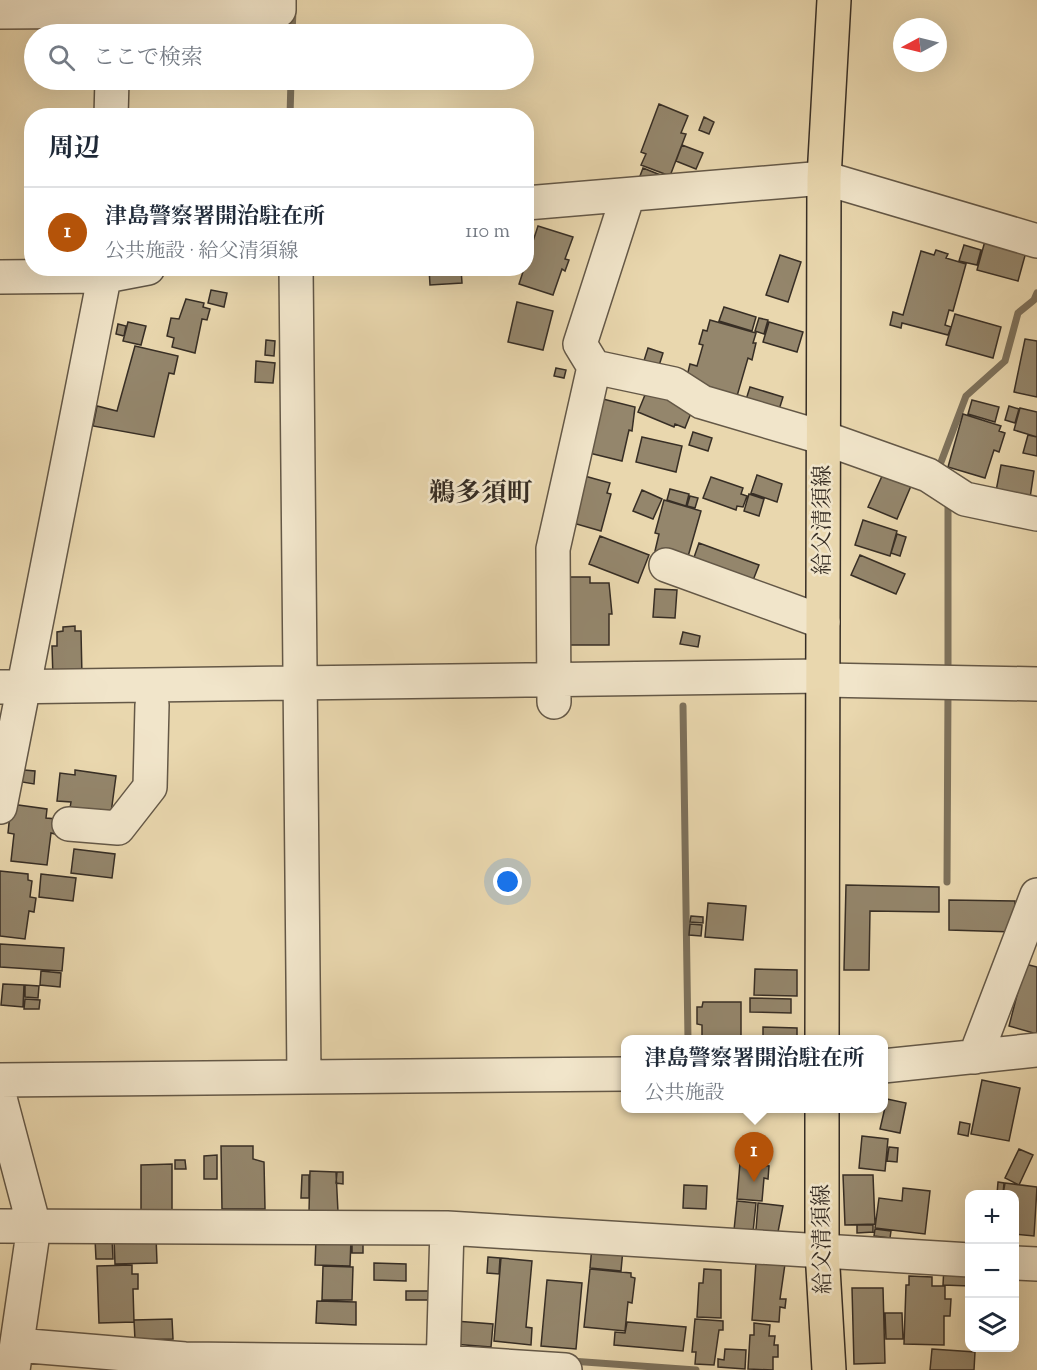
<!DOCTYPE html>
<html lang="ja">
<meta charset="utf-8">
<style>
:root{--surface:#fff;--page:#f2f2f3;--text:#1f2937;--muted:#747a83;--line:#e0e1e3;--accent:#b45309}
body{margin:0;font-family:"Sorts Mill Goudy","Noto Serif JP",serif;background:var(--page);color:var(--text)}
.controls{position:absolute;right:18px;bottom:18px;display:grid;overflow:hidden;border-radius:12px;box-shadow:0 6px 24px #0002}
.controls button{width:54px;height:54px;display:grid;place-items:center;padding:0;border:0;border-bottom:2px solid var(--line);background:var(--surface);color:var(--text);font:30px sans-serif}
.compass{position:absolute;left:893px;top:18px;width:54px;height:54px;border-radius:50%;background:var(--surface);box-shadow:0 6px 24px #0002;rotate:263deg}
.you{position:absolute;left:508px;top:882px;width:21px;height:21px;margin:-15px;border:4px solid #fff;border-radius:50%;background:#1a73e8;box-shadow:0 0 0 9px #1a73e833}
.badge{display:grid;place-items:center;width:39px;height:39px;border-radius:50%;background:var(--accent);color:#fff;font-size:20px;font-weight:700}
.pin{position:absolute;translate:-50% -50px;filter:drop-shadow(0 2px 3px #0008)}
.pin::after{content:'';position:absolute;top:32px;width:21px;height:18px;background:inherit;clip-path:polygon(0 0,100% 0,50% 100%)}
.popup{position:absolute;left:621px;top:1035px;width:267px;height:78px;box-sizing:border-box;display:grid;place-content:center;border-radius:12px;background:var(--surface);filter:drop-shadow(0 2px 4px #0005);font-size:20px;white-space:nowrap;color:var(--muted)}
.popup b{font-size:22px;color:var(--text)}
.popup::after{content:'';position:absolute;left:50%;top:100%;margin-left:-12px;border:12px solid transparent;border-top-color:var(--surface)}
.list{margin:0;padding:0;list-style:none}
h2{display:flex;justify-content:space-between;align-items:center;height:78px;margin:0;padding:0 24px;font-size:26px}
h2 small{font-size:20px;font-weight:400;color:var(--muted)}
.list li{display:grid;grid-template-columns:39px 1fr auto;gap:18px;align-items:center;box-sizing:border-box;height:90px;padding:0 24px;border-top:2px solid var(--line)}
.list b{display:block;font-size:22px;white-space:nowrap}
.list p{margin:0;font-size:20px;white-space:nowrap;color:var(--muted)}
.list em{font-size:20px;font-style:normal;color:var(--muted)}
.icon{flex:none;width:33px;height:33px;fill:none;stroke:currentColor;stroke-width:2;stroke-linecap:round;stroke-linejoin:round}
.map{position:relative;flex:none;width:1037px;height:1370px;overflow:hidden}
.search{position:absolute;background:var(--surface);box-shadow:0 6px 24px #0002;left:24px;top:24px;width:510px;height:66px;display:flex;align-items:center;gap:15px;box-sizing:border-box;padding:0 21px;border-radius:33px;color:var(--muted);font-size:22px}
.panel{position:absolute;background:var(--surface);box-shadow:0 6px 24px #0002;left:24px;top:108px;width:510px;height:168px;border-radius:24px}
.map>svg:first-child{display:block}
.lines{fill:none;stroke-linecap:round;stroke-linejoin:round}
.stream{stroke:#7d715b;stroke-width:7}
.building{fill:#94866c;stroke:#372e25;stroke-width:1.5}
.minor-casing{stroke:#645847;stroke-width:36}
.major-casing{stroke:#372e25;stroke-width:36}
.minor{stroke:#f1e5ca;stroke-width:33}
.major{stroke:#e9d7ae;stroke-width:33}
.labels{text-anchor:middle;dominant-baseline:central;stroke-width:5;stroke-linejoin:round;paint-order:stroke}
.street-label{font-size:22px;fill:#372e25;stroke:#f1e5ca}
.quarter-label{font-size:26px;font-weight:bold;fill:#372e25;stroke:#f1e5ca}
</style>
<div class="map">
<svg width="1037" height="1370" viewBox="0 0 1037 1370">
<rect width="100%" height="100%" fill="#e9d7ae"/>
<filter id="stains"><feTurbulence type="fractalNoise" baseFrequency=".00333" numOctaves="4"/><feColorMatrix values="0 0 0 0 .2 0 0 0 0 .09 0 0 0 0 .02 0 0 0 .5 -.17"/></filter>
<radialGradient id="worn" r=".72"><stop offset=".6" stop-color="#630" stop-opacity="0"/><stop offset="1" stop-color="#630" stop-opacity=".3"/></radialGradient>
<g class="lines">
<path class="stream" d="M292 34 293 10
M290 116 291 80
M938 470 966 396 1005 361 1018 313 1034 300 1037 293
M948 671V500
M683 706 688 1040
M947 882 948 690
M571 1361 696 1370"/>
</g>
<path class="building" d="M659 104 688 116 681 133 686 134 670 176 641 165 646 154 641 152Z
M704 117 714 122 709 134 699 130Z
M682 145 703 153 696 169 676 161Z
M643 168 663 176 637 184Z
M538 226 573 237 565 259 569 260 565 271 562 269 553 295 519 284Z
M985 241 1026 252 1018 281 977 270Z
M964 245 981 250 977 265 959 261Z
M936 250 948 254 946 258 966 264 953 311 949 310 945 325 951 327 948 335 902 323 901 328 890 325 893 312 903 315 921 251 934 255Z
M780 255 801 262 788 302 766 295Z
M429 268H461L462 283 430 285Z
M211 290 227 293 224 307 208 303Z
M186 299 204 303 203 307 210 309 207 320 202 319 195 353 172 347 174 338 167 336 171 318 179 319Z
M517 302 553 311 543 350 508 342Z
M724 307 756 317 752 331 719 321Z
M955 314 1001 327 993 358 946 345Z
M759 318 768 320 764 334 755 331Z
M710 320 756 333 753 343H756L752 360 748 358 735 403 686 380 690 364 697 366 703 345 699 344 703 330 707 331Z
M128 322 146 326 141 345 123 341Z
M769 322 803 332 797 352 763 342Z
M118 324 126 326 124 336 116 334Z
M1025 339 1037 341V397L1014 392Z
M266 340 275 341 274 356 265 355Z
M135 346 178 356 174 374 169 373 154 437 93 426 97 406 117 411Z
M648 348 663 353 657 372 642 367Z
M256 361 275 363 273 383 255 382Z
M556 368 566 370 564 378 554 376Z
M750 387 783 397 777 416 744 406Z
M647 390 693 408 685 428 675 424 674 427 638 412Z
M599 398 635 407 632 431 629 430 622 461 585 452Z
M972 400 999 407 995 422 968 414Z
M1009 406 1019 409 1015 423 1005 420Z
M1020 408 1037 412V437L1014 430Z
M963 414 1001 426 999 431 1005 433 999 452 994 450 985 478 948 467Z
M693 432 712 438 708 451 689 445Z
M1028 435 1037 437V456L1023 453Z
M642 437 682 446 676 472 636 462Z
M1001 465 1034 471 1030 498 996 491Z
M883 474 911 486 897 519 868 507Z
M581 475 610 483 607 493 611 494 601 531 573 523Z
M757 475 782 484 777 502 751 493Z
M711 477 743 488 741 494 747 496 743 507 737 506 736 510 703 498Z
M670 489 689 494 686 506 667 500Z
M642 490 662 499 653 519 633 511Z
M749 494 764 499 759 516 744 511Z
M690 496 698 498 695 508 687 506Z
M664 500 701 511 687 560 655 551 659 534 655 533Z
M863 520 897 531 890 556 855 545Z
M897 534 906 537 900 556 891 553Z
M600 536 649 555 638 583 589 564Z
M699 543 759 565 750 588 691 566Z
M860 555 905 574 896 594 851 575Z
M568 577H590V583H609L612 614H609V645H565Z
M655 589 677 590 675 618 653 617Z
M75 626V631H81L82 677 53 678 52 646H57V632L63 631V627Z
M683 632 700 636 698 647 680 644Z
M24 770 35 771 34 784 22 782Z
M75 770 116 776 111 813 70 808 71 802 57 801 60 773 75 775Z
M11 804 47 809 46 818 57 819 55 834 51 833 47 865 11 861 14 834 8 833Z
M74 849 115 854 112 878 71 873Z
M0 871 28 874V880L32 881 30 897 36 898 34 912 29 911 25 939 0 936Z
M41 874 76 878 73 901 39 897Z
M846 885 939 887V912L870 911 869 970H844Z
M949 900 1015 901 1014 932 949 930Z
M708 903 746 906 743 940 705 937Z
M691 916 703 917V923L690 922Z
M690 924 702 925 701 936 689 935Z
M0 944 64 948 62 971 0 967Z
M1025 964 1037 967V1034L1009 1026Z
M755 969 797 970V996L754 995Z
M41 971 61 973 60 987 40 985Z
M3 984 24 985 23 1007 1 1005Z
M25 985 39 986 38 998 25 997Z
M750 998 791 999V1013L750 1012Z
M25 999 40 1000 39 1009H24Z
M703 1002H741V1040H702V1025L697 1024V1007H702Z
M763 1027 797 1028V1040H763Z
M982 1080 1020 1088 1009 1141 971 1134Z
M887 1099 906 1103 900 1133 880 1129Z
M960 1122 970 1124 968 1136 958 1134Z
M862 1136 888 1139 885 1171 859 1168Z
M221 1146H253V1159L264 1162 265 1209H222Z
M739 1147 753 1149 752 1158 738 1156Z
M889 1147 898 1148 897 1162 887 1161Z
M1019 1149 1033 1155 1019 1185 1005 1178Z
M217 1155V1179H204V1156Z
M175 1160H185L186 1169H175Z
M740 1163 769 1166 768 1179 764 1178 762 1201 737 1199Z
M172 1164V1213L141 1214V1165Z
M310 1171 336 1172 338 1212H309Z
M337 1172H343V1184L336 1183Z
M302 1175H309V1198H301Z
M843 1175H873L875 1224 845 1225Z
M998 1182 1004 1183 1003 1194H997Z
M1005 1183 1037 1187 1034 1236 1014 1234V1194H1003Z
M684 1185 707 1186 706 1209 683 1208Z
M903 1188 930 1191 925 1234 875 1228 879 1198 902 1201Z
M737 1201 756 1203 753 1232 734 1230Z
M758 1203 783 1206 778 1232 756 1230Z
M857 1225H873V1232L857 1233Z
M875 1229 891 1231 890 1238 874 1236Z
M156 1236 157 1263 115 1264 114 1238Z
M112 1238 113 1259H96L95 1239Z
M316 1238 351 1239 350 1266 315 1265Z
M352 1242H363V1253H352Z
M592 1246 623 1249 621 1271 590 1268Z
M488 1257 500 1258 499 1274 487 1273Z
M501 1258 532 1261 526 1327 532 1328 531 1345 494 1341Z
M756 1262 785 1264 780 1299H786L785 1308 780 1307 779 1322 752 1320Z
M374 1263 406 1264V1281L374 1280Z
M132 1265V1274H138V1289H133L134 1322 99 1323 97 1266Z
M323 1266 353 1267 352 1300H322Z
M944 1266 970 1267V1286L943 1285Z
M590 1269 631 1273V1277L635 1278 632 1303 628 1302 625 1331 584 1327Z
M704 1269 721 1270V1318L697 1317 699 1283H703Z
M909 1276 932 1277V1286H945V1299H951L950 1316H944V1345L904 1344 906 1285H909Z
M547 1280 582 1283 576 1349 541 1346Z
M852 1288H883L885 1363 854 1364Z
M406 1291H430V1300H406Z
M317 1301 356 1302V1325L316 1323Z
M885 1313H902L903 1339H886Z
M172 1319 173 1339 135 1340 134 1320Z
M695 1319 723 1321V1330H719L714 1365 695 1364 696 1352H692Z
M455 1321 493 1324 491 1347 453 1344Z
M627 1322 686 1327 683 1351 614 1345 615 1332 625 1333Z
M754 1323 770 1325 769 1336H775L774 1345H778V1357H773V1370L748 1369 750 1335H754Z
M725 1349 746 1350 745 1369 718 1367V1359L724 1360Z
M932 1349 975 1352 974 1370H930Z"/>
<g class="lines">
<defs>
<path id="minor" d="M0 12 279 10V0
M111 116 112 80
M628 195 580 344 594 367 674 384 702 402 824 438 928 475 965 499 1037 514
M526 203 824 178 1037 241
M296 268 304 1077
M0 277 106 276 148 268
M666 565 823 622
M823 680 1037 684
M0 687 823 676
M554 702 553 549 594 367
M0 807 106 268
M69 824 118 828 150 787 152 705
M975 1057 1037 895
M883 1066 1037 1050
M0 1080 625 1074
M0 1098 34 1226 13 1370
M0 1226 447 1228 970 1260
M1014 1263 1037 1264
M17 1345 185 1359 444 1362 565 1370
M443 1370 447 1228"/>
<path id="major" d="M822 1040 824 178 834 0
M822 1108V1251L829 1370"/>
</defs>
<use href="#minor" class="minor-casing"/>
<use href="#major" class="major-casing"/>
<use href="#minor" class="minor"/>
<use href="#major" class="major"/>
</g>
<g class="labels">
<g class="street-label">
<text transform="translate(824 520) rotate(-90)">給父清須線</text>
<text transform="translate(824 1239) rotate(-91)">給父清須線</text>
</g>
<g class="quarter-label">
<text x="481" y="494">鵜多須町</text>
</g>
</g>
<rect width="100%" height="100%" filter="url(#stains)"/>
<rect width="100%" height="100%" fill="url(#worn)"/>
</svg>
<div class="controls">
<button>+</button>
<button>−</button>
<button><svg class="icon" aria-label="layers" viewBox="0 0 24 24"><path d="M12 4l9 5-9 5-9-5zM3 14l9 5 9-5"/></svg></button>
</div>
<svg class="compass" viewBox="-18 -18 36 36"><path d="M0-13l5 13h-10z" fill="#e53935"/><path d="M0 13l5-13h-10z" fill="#747a83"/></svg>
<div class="you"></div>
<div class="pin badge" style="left:754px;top:1182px">1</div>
<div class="popup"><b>津島警察署開治駐在所</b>公共施設</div>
<div class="search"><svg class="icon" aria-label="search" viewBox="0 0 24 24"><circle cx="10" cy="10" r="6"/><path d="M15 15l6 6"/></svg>ここで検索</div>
<section class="panel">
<h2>周辺<small></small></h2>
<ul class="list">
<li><span class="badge">1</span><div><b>津島警察署開治駐在所</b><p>公共施設 · 給父清須線</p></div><em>110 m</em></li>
</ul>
</section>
</div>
